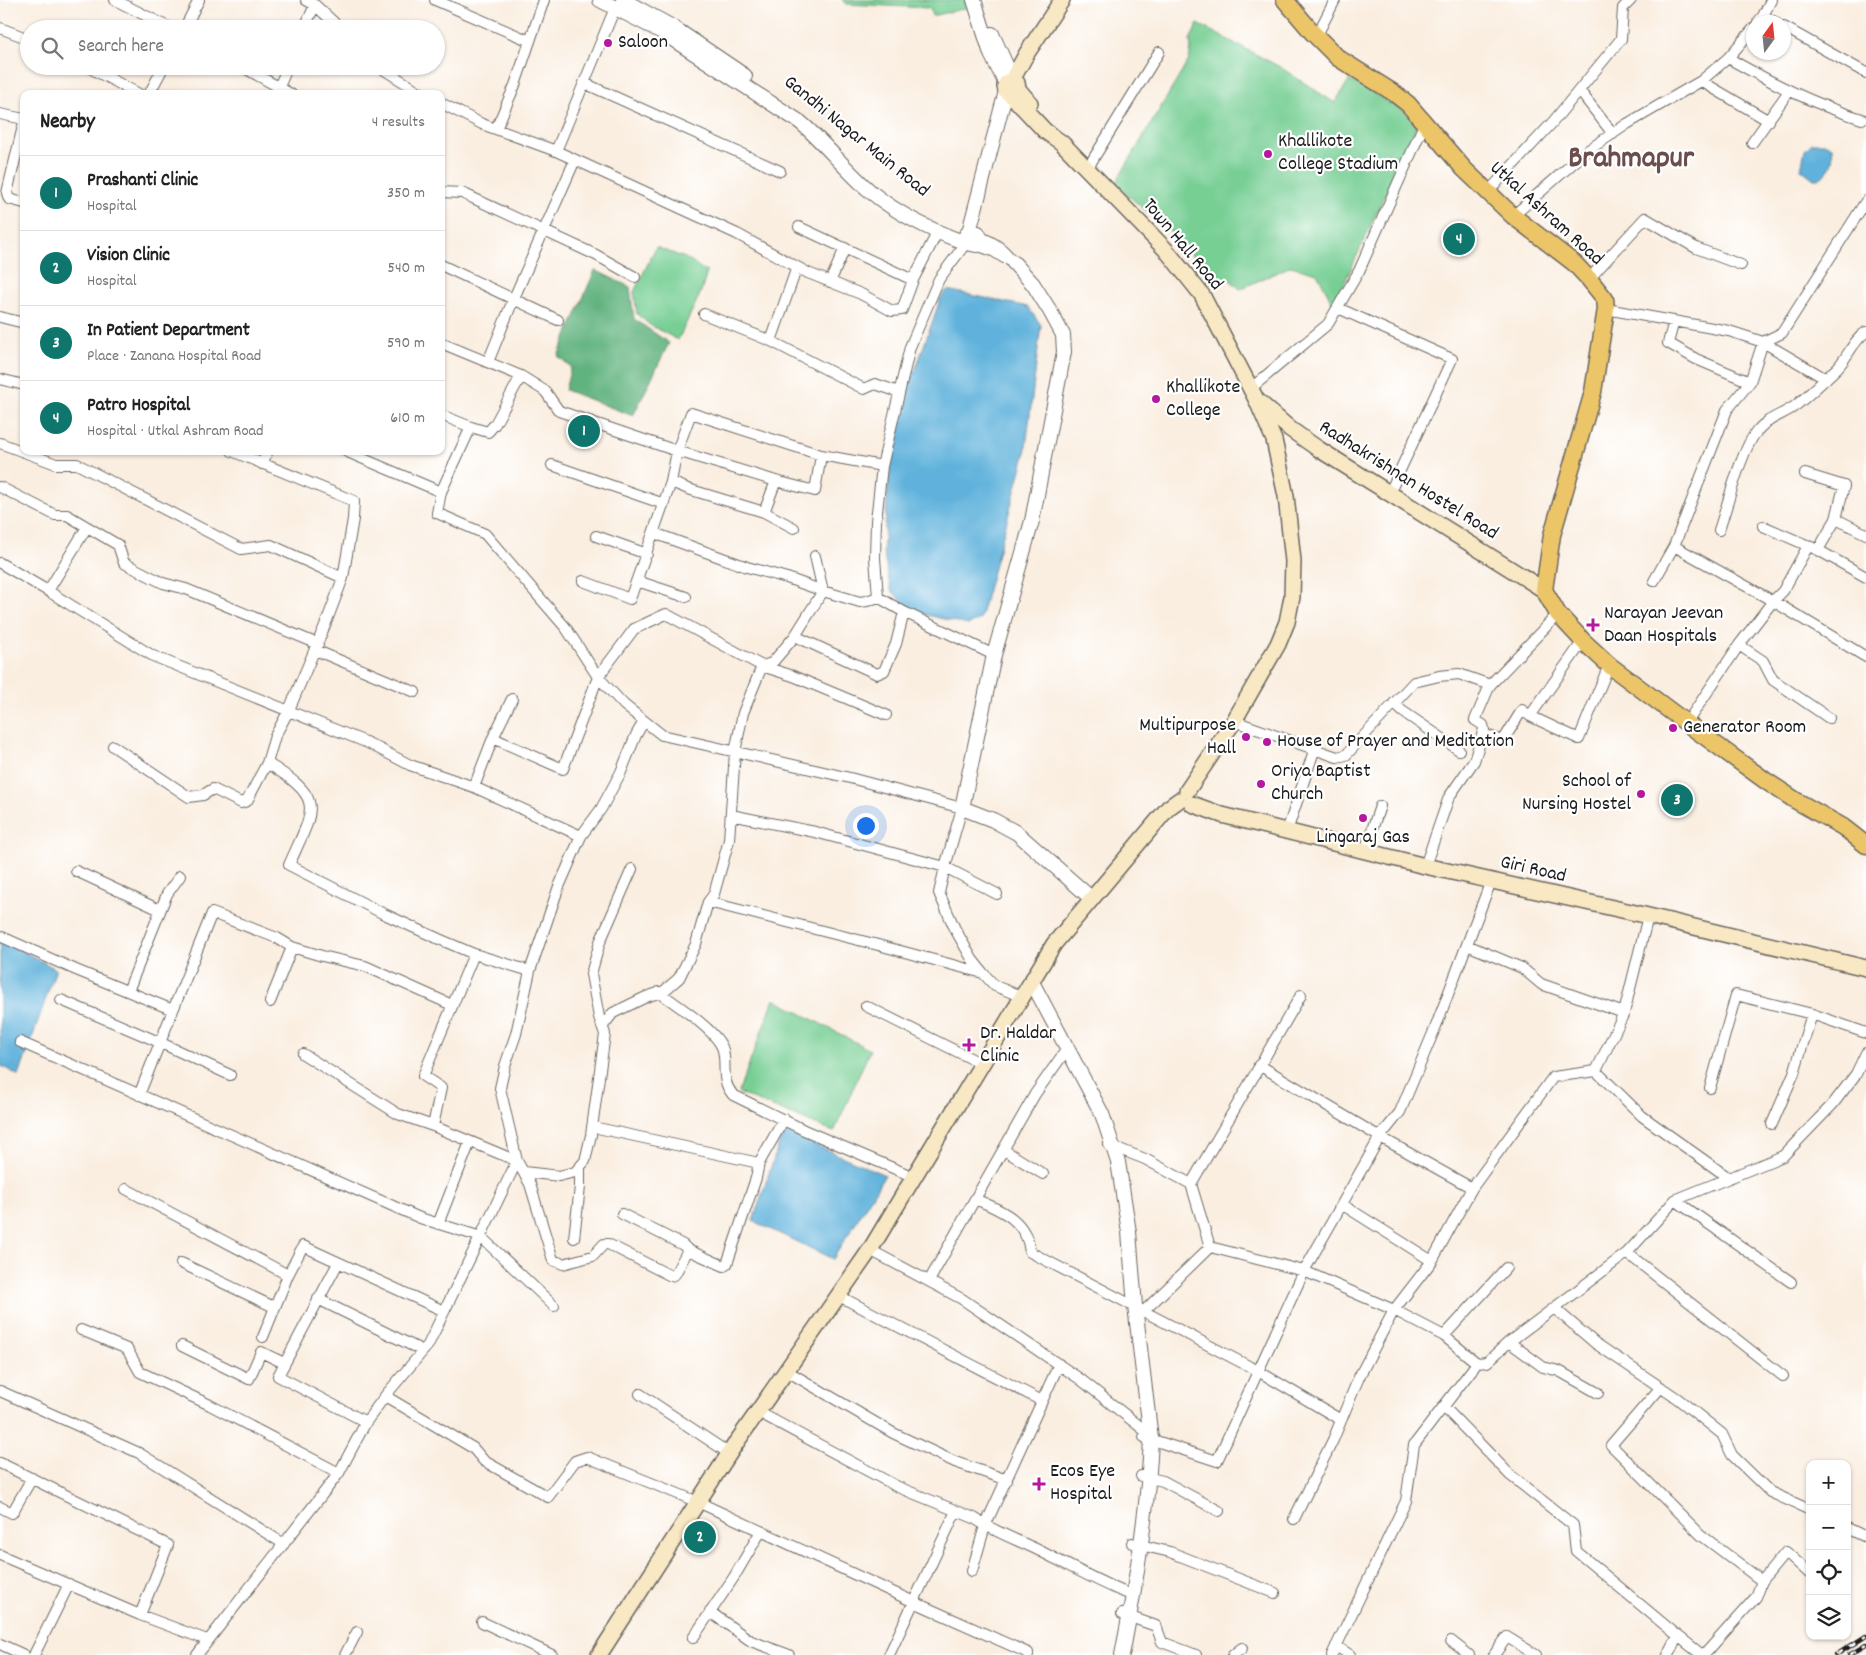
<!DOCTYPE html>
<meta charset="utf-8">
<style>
:root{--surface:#fff;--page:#f6f6f6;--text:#222;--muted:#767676;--line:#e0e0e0;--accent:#0f766e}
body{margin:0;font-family:Dekko,sans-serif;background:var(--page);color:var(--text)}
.controls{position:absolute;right:15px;bottom:15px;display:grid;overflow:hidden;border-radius:10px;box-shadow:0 1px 4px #0004}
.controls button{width:45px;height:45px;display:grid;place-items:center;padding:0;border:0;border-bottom:1px solid var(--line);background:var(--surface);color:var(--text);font:25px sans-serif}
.compass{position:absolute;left:1746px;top:15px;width:45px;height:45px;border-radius:50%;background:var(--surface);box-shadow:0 1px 4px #0004;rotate:15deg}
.you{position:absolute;left:865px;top:825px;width:18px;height:18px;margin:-12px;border:4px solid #fff;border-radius:50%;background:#1a73e8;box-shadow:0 0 0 8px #1a73e833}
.badge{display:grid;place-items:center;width:32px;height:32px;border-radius:50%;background:var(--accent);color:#fff;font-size:16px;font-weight:700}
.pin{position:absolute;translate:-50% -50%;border:2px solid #fff;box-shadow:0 1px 5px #0006}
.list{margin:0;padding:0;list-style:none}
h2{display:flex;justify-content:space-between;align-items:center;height:65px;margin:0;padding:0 20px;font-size:21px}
h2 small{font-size:16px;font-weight:400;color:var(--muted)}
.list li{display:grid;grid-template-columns:32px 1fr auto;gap:15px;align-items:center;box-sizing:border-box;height:75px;padding:0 20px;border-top:1px solid var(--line)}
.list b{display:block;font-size:19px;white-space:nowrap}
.list p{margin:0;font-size:16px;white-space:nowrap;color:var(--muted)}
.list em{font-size:16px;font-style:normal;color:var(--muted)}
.icon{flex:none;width:28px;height:28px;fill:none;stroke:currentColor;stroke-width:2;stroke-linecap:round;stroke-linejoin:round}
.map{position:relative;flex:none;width:1866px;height:1655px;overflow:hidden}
.search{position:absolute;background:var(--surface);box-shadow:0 1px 4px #0004;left:20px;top:20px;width:425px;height:55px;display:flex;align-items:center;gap:12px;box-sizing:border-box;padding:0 18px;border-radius:28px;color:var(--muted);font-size:19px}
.panel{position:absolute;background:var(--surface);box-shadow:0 1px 4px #0004;left:20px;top:90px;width:425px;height:365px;border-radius:10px}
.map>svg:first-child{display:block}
.green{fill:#77cf94;stroke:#4a7658}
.forest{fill:#61b27e;stroke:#3e674d}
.water{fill:#60b2dc;stroke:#3e677c}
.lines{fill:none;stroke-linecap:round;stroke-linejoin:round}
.minor-casing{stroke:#6a6661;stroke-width:12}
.tertiary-casing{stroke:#6a6661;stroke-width:16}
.secondary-casing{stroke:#6a6661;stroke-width:18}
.primary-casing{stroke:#6a6661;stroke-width:19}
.minor{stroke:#fff;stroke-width:10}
.tertiary{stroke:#fff;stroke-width:14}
.secondary{stroke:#f8e8c3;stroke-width:15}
.primary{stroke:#edc569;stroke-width:16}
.rail-casing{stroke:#1c1c1c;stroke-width:4.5}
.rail{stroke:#fff;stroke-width:2.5;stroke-dasharray:8;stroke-linecap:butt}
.poi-dot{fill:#b5179e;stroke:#fff;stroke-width:2}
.labels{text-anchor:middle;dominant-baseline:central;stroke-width:4.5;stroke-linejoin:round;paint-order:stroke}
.poi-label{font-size:20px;fill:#1c1c1c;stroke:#fff;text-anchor:start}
.street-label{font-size:20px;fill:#1c1c1c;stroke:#fff}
.town-label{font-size:30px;font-weight:bold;fill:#6b4d4c;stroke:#fff}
</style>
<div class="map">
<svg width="1866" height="1655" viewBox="0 0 1866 1655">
<rect width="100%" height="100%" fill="#fff"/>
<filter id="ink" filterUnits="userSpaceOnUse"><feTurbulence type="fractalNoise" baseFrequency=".02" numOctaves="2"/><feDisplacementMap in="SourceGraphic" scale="10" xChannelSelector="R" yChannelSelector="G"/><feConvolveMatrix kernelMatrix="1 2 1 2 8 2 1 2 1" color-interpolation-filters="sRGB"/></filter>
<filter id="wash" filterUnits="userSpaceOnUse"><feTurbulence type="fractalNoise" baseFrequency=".0096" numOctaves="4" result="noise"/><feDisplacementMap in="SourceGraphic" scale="20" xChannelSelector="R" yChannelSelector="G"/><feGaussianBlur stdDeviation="1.12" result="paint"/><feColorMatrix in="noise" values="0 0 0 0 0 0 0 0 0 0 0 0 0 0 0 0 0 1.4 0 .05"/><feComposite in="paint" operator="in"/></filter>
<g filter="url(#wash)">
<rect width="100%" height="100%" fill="#faeee0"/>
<path class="green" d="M842 0H965L967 8 932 16 930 8 847 4Z
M1198 24 1280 67 1335 103 1349 80 1403 110 1417 124 1334 306 1317 273 1291 266 1240 289 1228 278 1214 285 1183 243 1115 184 1189 60 1191 48 1190 40Z
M656 247 685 258 707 272 701 292 678 340 650 325 637 314 634 292Z
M774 999 870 1050 834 1132 738 1093Z"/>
<path class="forest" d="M595 270 630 287 634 319 669 343 633 416 565 390 571 367 558 356Z"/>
<path class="water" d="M1812 143H1824L1832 147C1834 161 1831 171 1819 179H1814L1801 169 1805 150Z
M947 290 1028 307 1041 325 1025 455 980 619 968 625 911 611 891 590 883 552 889 474 906 396 941 297Z
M0 939 56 969 19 1076 0 1065Z
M783 1131 885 1175 833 1259 753 1221Z"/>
</g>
<g filter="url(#ink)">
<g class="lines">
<defs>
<path id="minor" d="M115 0 172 29
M306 0 315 5 341 29
M435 0 530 41
M1763 16 1775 22
M1758 22 1763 16 1771 0
M1784 27 1866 73
M0 28 29 39
M184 29 199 0
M304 29 315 5
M1316 37 1335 0
M1728 58C1772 83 1813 104 1862 119
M86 66 139 94
M241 66 291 94
M378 66 423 94
M1701 81 1769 121
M584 83 780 171
M1579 90 1613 134
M149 94 164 66
M276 94 288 66
M441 103 482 124 556 151 737 234 808 273 861 294 892 311 902 310 913 280 937 233
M0 114 24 119
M24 122 7 193 9 199 24 203
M496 129 515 85 544 0
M1752 143 1789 91
M556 151 615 8
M1087 169 1159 52
M441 192 462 193 596 255 635 277
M1488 192 1552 123 1621 39 1623 8 1631 0
M1513 216 1587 151 1627 124 1701 81 1728 58 1754 28
M799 227 913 280
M980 237C994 242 1005 250 1013 262
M966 243 939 279 910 347 882 466 876 521 875 558 878 597 904 612 994 655
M976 245 993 251 1004 258
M441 265 558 320
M1589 279 1645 218 1696 248 1741 265
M830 282 845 248
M1338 308 1452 359 1389 494
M1606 309 1729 331 1763 342 1782 333 1866 201
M704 314 771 341 864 389 875 384 899 392
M0 317 24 323
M1674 321 1668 343 1696 359 1750 382
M771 341 797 267
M441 343 521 376 545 391 559 411 677 451 776 481
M488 362 514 298 575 160
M0 379 24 385
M1250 389 1328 324 1359 271 1425 122
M441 415 471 427 488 432 495 424 521 376
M471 427 441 492 437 513 485 534 566 628 598 677 624 705 662 735 850 778 962 808 945 867 939 893 955 929 972 959 983 973 995 986 1023 997
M0 443 56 464H77L241 549 271 545 343 578
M345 451 441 492
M262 464 268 451
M552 465 664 504
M1805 474 1844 486 1836 519 1818 550
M671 482 688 489 764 512 776 481 815 491 821 455
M0 487 55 515H67L118 545 124 563 163 583 186 589 318 644
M764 512 794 528
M1836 519 1866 534
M1763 526 1818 550 1866 577
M1719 530C1728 504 1741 450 1757 431 1767 418 1783 415 1795 406 1809 395 1822 382 1835 370 1847 360 1852 341 1866 332
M654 533 747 567 787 578 823 591 860 602 867 601 878 597
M596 536 647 554
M1674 546 1773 601 1866 657
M0 563 48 591 153 656 368 743 410 765 474 787 581 836
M583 581 630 599 671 482 677 451 691 413 821 455 882 466
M637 581 686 597
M1654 581 1674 546 1727 410 1750 382 1763 342 1826 379
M48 591 87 527
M795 636 877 674 884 671 896 644 904 612
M1739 645 1763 661 1773 680 1829 718
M315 650 415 692
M1394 703 1402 711 1459 750
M1692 715 1739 645 1773 601 1783 591 1808 546
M1530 716 1583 641
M644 721 636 735 621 772 601 809 581 836 558 889 530 971 516 1034 505 1066 500 1088 517 1161 530 1184 553 1260 563 1264 593 1256 604 1244H608L671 1276 675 1274 688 1250
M1234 721 1337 757 1346 755 1414 682 1439 676 1459 674 1490 685
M1483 734 1503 741 1522 710 1530 716 1579 739 1609 665
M493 738 563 769 598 677 634 629 666 614 762 666 793 676 886 715
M113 746 189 797 203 795 213 789 241 803 247 801 267 763 275 736 289 710 326 623 343 578 353 519 354 501 232 451
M267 763C327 800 314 808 289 865L382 913 439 939 474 954 530 971
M474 787 493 738 512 699
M731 815 815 832 945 867 997 894
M1287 831 1314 751
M1365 851 1380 806
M1425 866 1449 797 1474 761 1484 729 1483 725 1475 720 1490 685 1558 614
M76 871 160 910
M708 902 878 945 983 973
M2 937 76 970 173 1010
M1467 945 1522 968 1541 984 1624 1013
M128 991 167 894 180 876
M659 992C675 1004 718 1031 723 1050 727 1066 720 1080 733 1095L804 1130 914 1177
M61 1000 159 1042 230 1075
M270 1002 292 947 322 956 365 966 452 1005
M866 1006 982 1064
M602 1027 613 1013 646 997 664 991 679 978 696 944 708 902 714 894 729 840 735 752 743 713 762 666 772 663 795 636 823 591 815 556
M20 1042 420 1218 481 1237 554 1306
M1064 1053 1035 1094 975 1199C1001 1210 1027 1220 1030 1252L1258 1371 1341 1420
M303 1054 398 1114 433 1126 517 1161
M1259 1065 1380 1137 1472 1188
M1596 1071 1642 1116 1729 1178
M1710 1088 1736 995 1812 1014 1866 1033
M139 1095 212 913 277 938 292 947
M1772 1124 1794 1073 1812 1014
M433 1126 441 1088 423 1076 474 954
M593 1127 759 1163
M1109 1145 1145 1159 1191 1184 1210 1247
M1004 1150 1043 1174
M524 1172 559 1176 575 1172 585 1161 591 1135 605 1034 599 1017 591 974 600 942 632 869
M1191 1184 1301 995
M126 1189 288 1275
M1675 1200 1791 1282
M1343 1205 1432 1261
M622 1214 683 1245 688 1250 724 1266 727 1264 756 1178 759 1163 784 1119
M438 1224 470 1142
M574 1238 580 1187V1167
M1210 1247 1304 1271 1394 1310 1444 1336 1477 1363
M870 1250 962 1299 1080 1379 1143 1429
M1627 1253 1783 1376
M181 1263 274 1307
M338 1263 278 1376 366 1422
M929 1281 975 1199
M839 1296 1042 1401
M318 1299 423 1351
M1554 1308 1595 1343 1678 1399 1722 1434 1732 1455 1770 1492 1810 1510
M1144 1311 1210 1247
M81 1330 127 1349 140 1372 210 1405 339 1473
M1444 1336 1506 1268
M263 1337 288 1275 303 1246 444 1311
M1509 1342 1543 1367 1559 1371 1598 1393
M182 1346 249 1379 261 1352 284 1363
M787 1371 893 1433 955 1462 1007 1480
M1661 1387 1611 1445 1701 1535 1762 1581 1786 1552 1810 1574
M0 1391 139 1453 284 1544
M640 1394 730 1454
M385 1396 473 1448 484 1461 548 1497 575 1461 587 1457 698 1502 914 1602 1028 1653V1655
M1444 1407 1510 1475 1573 1525 1576 1551 1678 1636 1668 1655
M758 1412 898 1487 974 1518C993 1531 1015 1539 1036 1549 1066 1564 1095 1580 1126 1593
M1144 1437 1217 1461 1304 1271 1380 1137 1400 1112 1436 1026 1491 881
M0 1463 168 1545 140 1615
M1141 1476 1163 1481 1219 1511
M0 1507 12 1513 32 1478
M1294 1519 1333 1440 1359 1377 1394 1310 1432 1261 1472 1188 1553 1077 1596 1071 1624 1013 1648 916
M1847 1528 1866 1537
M1132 1543 1170 1552 1275 1593
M0 1555 140 1615 207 1640
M972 1571 985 1526 1059 1364
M710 1612 751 1641 789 1655
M1122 1614 1156 1626 1162 1642 1196 1655
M482 1622 552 1655
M1678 1636 1702 1655
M693 1638 734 1577 761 1531
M1451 1641 1469 1655
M0 1644 24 1655
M1336 1646 1350 1655
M34 1655 69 1584
M197 1655 339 1473 366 1422 385 1396 428 1345 517 1161
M345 1655 357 1632
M889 1655 956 1511
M1233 1655 1242 1648
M1332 1655 1406 1501 1414 1445 1477 1363 1487 1362 1509 1342 1627 1253 1675 1200 1783 1156 1833 1104 1856 1074 1866 1053
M1494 1655 1507 1637 1536 1655
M1704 1655 1756 1597 1762 1581"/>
<path id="tertiary" d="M600 0 660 31 800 122C825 143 845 170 871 192 898 214 932 231 966 243
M623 0 674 28 745 76
M974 0 991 54 1006 84
M992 34 1011 76
M969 232 978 233 980 237 976 245 966 243V235L969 232 1006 91
M1013 262 1033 284 1050 311 1063 335 1064 352 1032 521 994 655 962 808 993 820 1017 833 1092 899
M1032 982 1102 1114 1118 1162 1129 1232 1135 1306 1151 1439C1148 1512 1136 1584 1122 1655"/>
<path id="secondary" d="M1012 80 1027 53 1062 0
M1016 92 1010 94 1006 91 1005 86 1007 82 1012 80 1017 83 1018 89 1030 103
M1010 94 1045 131 1062 143 1166 250 1202 295 1256 399 1274 440 1286 496 1293 561 1292 597 1287 622 1278 644 1234 721 1187 791
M1259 402 1290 429 1317 448 1544 590
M1192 804 1222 815 1425 866 1640 914 1866 968
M599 1655 736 1443 870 1250 1054 944 1168 808 1179 800"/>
<path id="primary" d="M1285 0 1313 33 1338 58 1394 93 1408 104 1464 169 1488 192 1513 216 1574 263 1589 279 1605 299 1606 309 1593 392 1552 535 1544 590
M1544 590 1558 614 1583 641 1609 665 1689 725 1766 781 1795 800 1843 827 1866 845"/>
</defs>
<use href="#minor" class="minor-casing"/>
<use href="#tertiary" class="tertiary-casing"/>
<use href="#secondary" class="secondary-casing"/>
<use href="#primary" class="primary-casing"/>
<use href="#minor" class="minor"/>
<use href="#tertiary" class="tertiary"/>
<use href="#secondary" class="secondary"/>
<use href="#primary" class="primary"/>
<defs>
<path id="rail" d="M1836 1655 1866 1636
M1849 1655 1866 1645"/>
</defs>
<use href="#rail" class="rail-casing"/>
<use href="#rail" class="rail"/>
</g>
</g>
<g class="poi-dot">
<circle cx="608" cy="43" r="5"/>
<circle cx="1268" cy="154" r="5"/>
<circle cx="1156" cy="399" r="5"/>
<path d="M1590.5 617.5h5v5h5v5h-5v5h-5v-5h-5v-5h5z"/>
<circle cx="1673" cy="728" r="5"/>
<circle cx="1246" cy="737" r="5"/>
<circle cx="1267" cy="742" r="5"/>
<circle cx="1261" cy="784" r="5"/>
<circle cx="1641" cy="794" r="5"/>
<circle cx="1363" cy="818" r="5"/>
<path d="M966.5 1037.5h5v5h5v5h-5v5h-5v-5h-5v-5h5z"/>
<path d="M1036.5 1476.5h5v5h5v5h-5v5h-5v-5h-5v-5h5z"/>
</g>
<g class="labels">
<g class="poi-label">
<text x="618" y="43">Saloon</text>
<text x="1278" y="142">Khallikote<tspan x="1278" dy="23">College Stadium</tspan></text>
<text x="1166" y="388">Khallikote<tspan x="1166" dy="23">College</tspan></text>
<text x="1604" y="614">Narayan Jeevan<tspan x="1604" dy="23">Daan Hospitals</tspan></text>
<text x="1236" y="726" text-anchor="end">Multipurpose<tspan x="1236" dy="23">Hall</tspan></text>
<text x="1683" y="728">Generator Room</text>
<text x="1277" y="742">House of Prayer and Meditation</text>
<text x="1271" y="772">Oriya Baptist<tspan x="1271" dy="23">Church</tspan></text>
<text x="1631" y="782" text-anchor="end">School of<tspan x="1631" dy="23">Nursing Hostel</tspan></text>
<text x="1363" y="838" text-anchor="middle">Lingaraj Gas</text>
<text x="980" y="1034">Dr. Haldar<tspan x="980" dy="23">Clinic</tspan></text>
<text x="1050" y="1472">Ecos Eye<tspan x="1050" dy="23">Hospital</tspan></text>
</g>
<g class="street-label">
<text transform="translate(856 137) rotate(39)">Gandhi Nagar Main Road</text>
<text transform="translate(1546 214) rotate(42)">Utkal Ashram Road</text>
<text transform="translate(1182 245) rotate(50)">Town Hall Road</text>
<text transform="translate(1408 481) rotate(32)">Radhakrishnan Hostel Road</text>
<text transform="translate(1533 870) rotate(13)">Giri Road</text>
</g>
<g class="town-label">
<text x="1631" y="160">Brahmapur</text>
</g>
</g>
</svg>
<div class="controls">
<button>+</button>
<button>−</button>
<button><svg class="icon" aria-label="locate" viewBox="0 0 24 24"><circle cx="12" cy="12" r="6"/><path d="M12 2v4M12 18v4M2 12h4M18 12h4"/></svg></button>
<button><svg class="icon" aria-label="layers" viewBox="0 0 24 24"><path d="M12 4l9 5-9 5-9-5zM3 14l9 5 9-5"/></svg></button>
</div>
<svg class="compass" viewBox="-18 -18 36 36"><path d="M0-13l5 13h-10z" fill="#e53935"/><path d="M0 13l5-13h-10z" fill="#767676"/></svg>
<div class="you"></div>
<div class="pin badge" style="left:584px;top:431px">1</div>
<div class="pin badge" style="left:700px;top:1537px">2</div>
<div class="pin badge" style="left:1677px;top:800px">3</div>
<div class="pin badge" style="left:1459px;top:239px">4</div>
<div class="search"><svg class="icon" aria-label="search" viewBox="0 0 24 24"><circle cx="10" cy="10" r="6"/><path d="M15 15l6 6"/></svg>Search here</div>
<section class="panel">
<h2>Nearby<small>4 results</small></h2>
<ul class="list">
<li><span class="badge">1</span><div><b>Prashanti Clinic</b><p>Hospital</p></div><em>350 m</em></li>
<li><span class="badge">2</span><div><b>Vision Clinic</b><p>Hospital</p></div><em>540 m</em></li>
<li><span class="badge">3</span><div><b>In Patient Department</b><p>Place · Zanana Hospital Road</p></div><em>590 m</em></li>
<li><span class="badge">4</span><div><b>Patro Hospital</b><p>Hospital · Utkal Ashram Road</p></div><em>610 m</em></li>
</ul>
</section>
</div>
